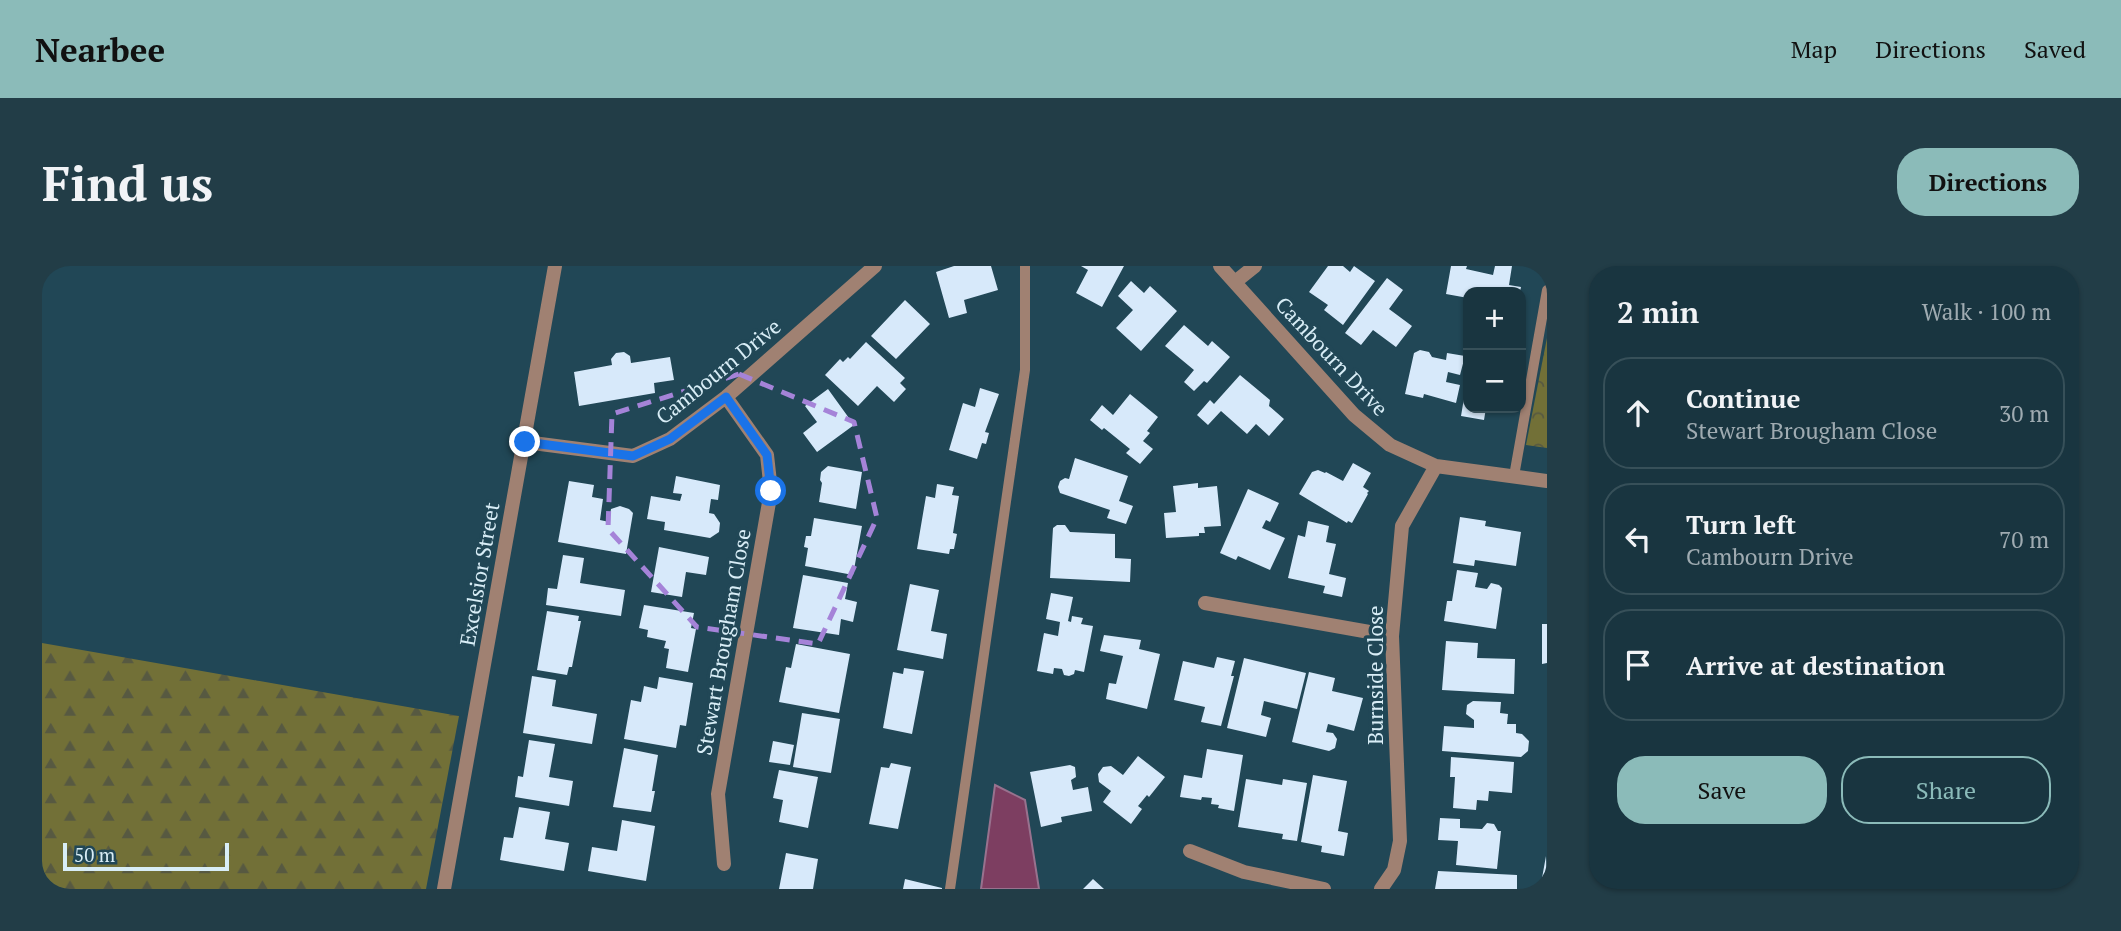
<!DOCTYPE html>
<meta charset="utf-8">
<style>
:root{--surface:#193540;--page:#223d47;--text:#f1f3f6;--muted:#9fabb1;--line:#375059;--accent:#8bbbb9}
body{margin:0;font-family:"PT Serif",serif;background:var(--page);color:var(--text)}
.controls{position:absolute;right:21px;top:21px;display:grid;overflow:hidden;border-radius:14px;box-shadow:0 2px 5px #0004}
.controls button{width:63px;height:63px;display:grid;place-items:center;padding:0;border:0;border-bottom:2px solid var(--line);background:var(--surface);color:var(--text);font:35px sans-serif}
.scale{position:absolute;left:21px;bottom:18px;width:166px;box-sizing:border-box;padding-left:7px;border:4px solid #d8edf6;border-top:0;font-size:19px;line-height:24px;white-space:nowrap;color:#d8edf6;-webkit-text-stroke:5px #214756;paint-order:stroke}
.stop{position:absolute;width:21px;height:21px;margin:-16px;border:5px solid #1a73e8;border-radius:50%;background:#fff}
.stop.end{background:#1a73e8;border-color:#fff;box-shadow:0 2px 7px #0008}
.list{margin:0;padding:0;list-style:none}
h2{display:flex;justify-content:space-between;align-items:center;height:91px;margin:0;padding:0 28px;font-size:30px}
h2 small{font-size:23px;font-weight:400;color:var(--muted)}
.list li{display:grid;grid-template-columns:46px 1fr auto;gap:21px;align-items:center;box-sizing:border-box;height:112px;margin:0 14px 14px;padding:0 14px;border:2px solid var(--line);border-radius:28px}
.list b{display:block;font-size:26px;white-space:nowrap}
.list p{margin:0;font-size:23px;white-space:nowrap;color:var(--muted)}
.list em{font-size:23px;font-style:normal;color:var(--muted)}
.actions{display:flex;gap:14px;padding:21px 28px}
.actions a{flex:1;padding:16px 0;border:2px solid var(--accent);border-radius:28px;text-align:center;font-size:24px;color:var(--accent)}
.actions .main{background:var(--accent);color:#111}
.icon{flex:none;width:38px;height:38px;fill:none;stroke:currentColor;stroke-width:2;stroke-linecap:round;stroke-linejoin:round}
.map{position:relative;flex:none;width:1505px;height:623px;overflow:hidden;border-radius:28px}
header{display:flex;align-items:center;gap:42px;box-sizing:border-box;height:98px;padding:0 35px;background:var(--accent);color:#111}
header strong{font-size:33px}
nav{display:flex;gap:38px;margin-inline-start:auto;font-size:24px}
.intro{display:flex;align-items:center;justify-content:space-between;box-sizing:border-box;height:168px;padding:0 42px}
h1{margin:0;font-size:49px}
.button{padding:18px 32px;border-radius:28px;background:var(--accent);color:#111;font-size:24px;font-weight:700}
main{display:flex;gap:42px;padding:0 42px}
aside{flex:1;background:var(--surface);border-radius:28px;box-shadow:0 2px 5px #0004}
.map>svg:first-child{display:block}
.forest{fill:url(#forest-firs)}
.park{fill:url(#park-crowns)}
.water{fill:#7d3e61;stroke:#98728e;stroke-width:2}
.building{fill:#d7e9fa}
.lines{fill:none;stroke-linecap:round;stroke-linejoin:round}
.service{stroke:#a08172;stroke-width:10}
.minor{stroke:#a08172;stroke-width:14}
.route{stroke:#1a73e8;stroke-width:9}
.marked{fill:none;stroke:#a583d8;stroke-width:5;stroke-dasharray:14 9;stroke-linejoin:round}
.labels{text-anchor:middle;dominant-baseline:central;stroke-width:7;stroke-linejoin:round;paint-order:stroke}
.street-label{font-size:21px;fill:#d8edf6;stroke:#214756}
</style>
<header>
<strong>Nearbee</strong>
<nav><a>Map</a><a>Directions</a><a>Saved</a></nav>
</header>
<div class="intro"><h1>Find us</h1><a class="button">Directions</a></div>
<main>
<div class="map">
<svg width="1505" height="623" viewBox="0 0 1505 623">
<defs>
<pattern id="forest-firs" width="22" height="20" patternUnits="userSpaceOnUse" patternTransform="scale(1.75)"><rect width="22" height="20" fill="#727037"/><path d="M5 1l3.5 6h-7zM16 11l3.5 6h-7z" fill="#575941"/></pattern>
<pattern id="park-crowns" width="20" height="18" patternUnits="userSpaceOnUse" patternTransform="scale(1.75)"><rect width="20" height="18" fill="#727037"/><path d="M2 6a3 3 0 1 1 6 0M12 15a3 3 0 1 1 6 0" fill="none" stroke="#575941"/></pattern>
</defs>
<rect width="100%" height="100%" fill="#214756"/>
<path class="forest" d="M0 377 417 450 384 623H0Z"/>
<path class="park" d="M1505 72V182L1484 179Z"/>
<path class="water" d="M953 519 983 534 997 623H939Z"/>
<path class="building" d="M912 0H949L956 24 922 34 925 47 907 52 894 6Z
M1039 0H1082L1060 41 1034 27 1046 4Z
M1286 0H1301L1308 6 1312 0 1333 15 1301 59 1282 44 1286 39 1267 26Z
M1409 0H1425L1424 3 1451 9 1453 0H1470L1467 19 1479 21 1478 26H1426V32L1404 28Z
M1345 12 1361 24 1347 43 1370 60 1354 81 1331 64 1319 79 1303 67Z
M1089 15 1102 27 1108 20 1135 45 1099 85 1074 62 1091 44 1076 30Z
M863 34 888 58 854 93 829 70Z
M1142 59 1166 80 1170 75 1188 91 1165 117 1162 115 1152 125 1142 116 1152 104 1123 80Z
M824 76 863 112 858 117 864 123 852 136 835 120 816 140 783 109 798 93 801 96 806 91 808 93Z
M1378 84 1387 86 1390 91 1404 94 1405 87 1423 90 1418 109 1406 106 1404 116 1418 119 1414 137 1382 128 1381 132 1363 128 1372 87Z
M582 86 588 90 589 97 628 91 632 114 612 117 613 127 537 140 532 106 570 99 569 93 574 87Z
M1198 109 1228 134 1227 140 1242 153 1227 170 1214 158 1205 168 1179 145 1166 159 1155 149 1168 134 1172 138Z
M938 122 957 128 943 166 947 167 944 178 940 177 935 193 907 184 921 137 933 141Z
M786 123 812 159 775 186 761 167 775 156 763 140Z
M1423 126H1426V142H1444L1442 154 1419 150Z
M1088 128 1116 151 1105 165 1108 167 1101 175 1111 183 1098 198 1084 187 1088 183 1062 162 1060 164 1048 154 1060 139 1071 149Z
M1033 192 1086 210 1077 235 1091 240 1084 258 1065 252 1068 244 1018 227 1016 221 1018 215 1023 212 1027 213Z
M1311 197 1329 207 1321 221 1327 225 1325 227 1326 228 1310 257 1306 255 1305 257 1257 228 1270 206 1276 204 1283 207 1284 206 1301 215Z
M786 200 820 206 814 243 777 236 780 217 778 214 779 206Z
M634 210 678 219 676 234 669 233 667 247 672 248 678 257 677 266 668 272 622 264 623 256 605 253 609 230 638 235 640 228 631 227Z
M527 215 552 219 550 231 561 233 558 254 567 256 569 243 578 240 587 243 591 247 584 288 516 276Z
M1156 217V222L1175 220 1179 260 1162 261 1163 267H1157V270L1124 272 1122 247 1134 246 1131 220Z
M895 218 912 221 910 229 917 230 911 267 915 268 912 283H908L907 288 875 283 884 230 893 232Z
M1206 223 1237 237 1228 256 1224 254 1220 262 1243 272 1228 304 1196 290 1194 294 1178 287Z
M1418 251 1444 255 1443 260 1479 266 1474 300 1433 294 1432 300 1411 297Z
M772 252 820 260 811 309 763 300 766 282 762 281 764 270H769Z
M1266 255 1287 260 1284 276 1294 278 1287 308 1304 312 1300 331 1281 327 1283 320 1246 312 1256 269 1263 271Z
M1015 259H1023L1028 266 1073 268V292L1089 293 1088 316 1008 312 1011 262Z
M617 281 667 291 664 309 644 306 640 331 609 326Z
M521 289 542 292 538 317 583 324 579 350 504 339 506 322 515 323Z
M1415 304 1436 307 1433 321 1445 323 1449 317 1457 319 1460 322 1454 363 1402 355 1405 335H1410Z
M761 309 806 317 803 333 815 336 811 356 799 353 797 369 751 362Z
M868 318 897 324 889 365 905 368 901 393 855 384Z
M1009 327 1031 331 1026 355 1029 356 1030 350 1041 352 1039 358 1051 360 1042 406 1033 404 1032 408 1027 410 1022 409 1020 403 1012 402 1011 408 995 405 1002 367 1016 370 1018 356 1004 353Z
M602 339 652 347 649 362 654 363 646 406 624 402 627 383 622 382 624 375 605 371 606 364 597 362Z
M505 345 537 350 536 355H539L530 401H527L525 409 495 404Z
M1500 358H1505V397L1500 398Z
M1062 369 1099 374 1097 383 1118 388 1105 443 1064 433 1067 417 1074 418 1081 390 1058 385Z
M1404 375 1436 377 1435 392 1473 393 1472 428 1400 424Z
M754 378 808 388 797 447 737 436 744 401 749 402Z
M1175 391 1193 395 1189 410H1192L1179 460 1159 456 1163 441 1132 434 1141 395 1172 402Z
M1202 392 1264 407 1255 443 1222 435 1219 449 1229 452 1224 471 1185 462Z
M862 402 882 405 870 468 841 462 851 406 861 408Z
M1267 406 1293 412 1290 425 1321 432 1312 465 1286 458 1284 466 1291 467 1295 473 1293 482 1287 485 1250 476Z
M490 410 514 414 510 440 555 448 550 478 481 467Z
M617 411 651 417 644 460 638 459 634 482 582 473 589 434 599 436 602 420 615 423Z
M1431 435 1459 436 1458 447 1466 448 1465 458H1474V467L1480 468 1487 475 1486 485 1479 491 1400 485 1402 460 1432 462V454L1424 448 1425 439Z
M760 447 798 453 789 507 751 501Z
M487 474 513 478 507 511 531 515 527 540 473 531 476 510 481 511Z
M731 475 752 479 748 499 727 496Z
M582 482 616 489 610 525H613L609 546 571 541Z
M1165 483 1201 489 1192 545 1176 542 1177 539 1169 538 1170 532 1160 531 1159 534 1138 531 1142 509 1160 512Z
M1096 490 1123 511 1107 531 1105 529 1096 540 1100 543 1089 558 1061 536 1069 525 1057 516 1056 508 1061 501 1069 500 1081 509Z
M1409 491 1472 496 1470 527 1447 525 1446 535 1435 534 1434 544 1411 542 1413 511H1408Z
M849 497 869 501 856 563 827 558 839 501 847 502Z
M1028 499 1033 501 1034 511 1029 514 1031 524 1046 521 1050 545 1019 551 1020 556 999 561 988 506Z
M737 504 776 511 766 562 737 556 741 534 731 532Z
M1271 509 1305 515 1296 565 1306 567 1302 590 1279 586 1280 580 1259 576Z
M1204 513 1240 519 1241 513 1265 517 1255 575 1240 573 1241 568 1196 561Z
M477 541 508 546 503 573 527 577 522 605 458 594 462 571 471 572Z
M1398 552 1418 553V562L1440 563 1445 557 1452 558 1456 565H1459L1455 603 1414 599 1416 575 1396 574Z
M580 554 613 560 604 615 546 605 550 581 575 585Z
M744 587 776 593 771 623H737Z
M1504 590 1505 623H1498Z
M1396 605 1475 609V623H1393Z
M863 613 900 622V623H861Z
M1051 613 1062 623H1041Z"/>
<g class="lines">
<path class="service" d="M1472 210 1505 24
M908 623 983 104V0"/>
<path class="minor" d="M1178 0 1312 149 1348 179 1394 200 1505 215
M1193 16 1213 0
M483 176 591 190 628 173 684 131 833 0
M1163 337 1350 370
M1148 585 1202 606 1282 623
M682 598 676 528 729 225 725 189 684 131
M402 623 513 0
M1339 623 1352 604 1358 575 1350 370 1360 260 1394 200"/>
</g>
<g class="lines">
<path class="route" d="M483 176 591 190 628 173 684 131 725 189 729 225"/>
</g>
<path class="marked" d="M697 108 812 156 835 252 776 378 655 361 566 263 570 148Z"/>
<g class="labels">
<g class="street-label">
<text transform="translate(1290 90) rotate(47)">Cambourn Drive</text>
<text transform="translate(676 105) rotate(-39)">Cambourn Drive</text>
<text transform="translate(437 308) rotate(-80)">Excelsior Street</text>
<text transform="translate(681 376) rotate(-80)">Stewart Brougham Close</text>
<text transform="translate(1333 409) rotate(-90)">Burnside Close</text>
</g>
</g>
</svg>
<div class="controls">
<button>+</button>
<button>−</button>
</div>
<div class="scale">50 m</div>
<div class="stop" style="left:729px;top:225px"></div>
<div class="stop end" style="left:483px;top:176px"></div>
</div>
<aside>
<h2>2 min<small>Walk · 100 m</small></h2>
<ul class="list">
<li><svg class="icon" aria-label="ahead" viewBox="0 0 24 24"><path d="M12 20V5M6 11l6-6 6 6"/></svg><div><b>Continue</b><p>Stewart Brougham Close</p></div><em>30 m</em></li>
<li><svg class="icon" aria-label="left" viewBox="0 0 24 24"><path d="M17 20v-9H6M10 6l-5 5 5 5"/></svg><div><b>Turn left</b><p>Cambourn Drive</p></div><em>70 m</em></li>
<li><svg class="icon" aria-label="arrive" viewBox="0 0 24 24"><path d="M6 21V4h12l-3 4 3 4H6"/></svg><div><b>Arrive at destination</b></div></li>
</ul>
<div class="actions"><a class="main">Save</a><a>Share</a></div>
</aside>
</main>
